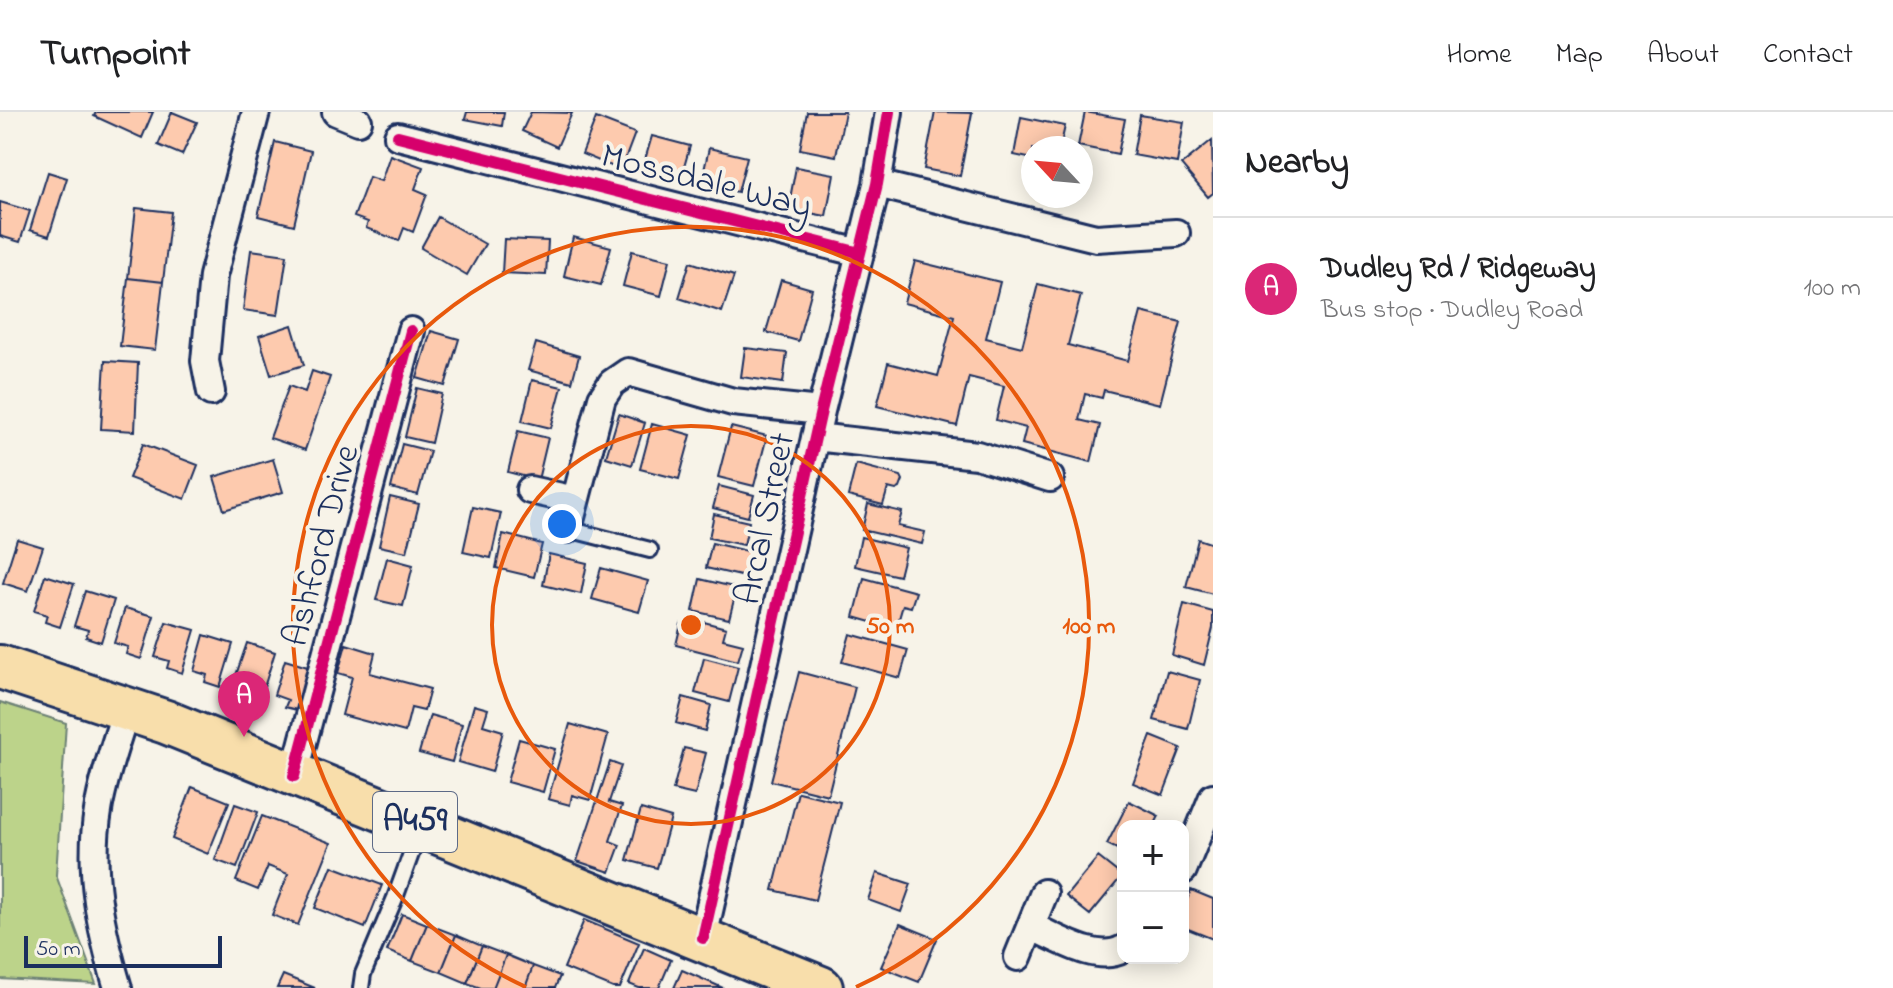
<!DOCTYPE html>
<meta charset="utf-8">
<style>
:root{--surface:#fff;--page:#f2f2f2;--text:#202124;--muted:#757577;--line:#e0e0e0;--accent:#db2777}
body{margin:0;font-family:"Indie Flower",sans-serif;background:var(--page);color:var(--text)}
.controls{position:absolute;right:24px;bottom:24px;display:grid;overflow:hidden;border-radius:16px;box-shadow:0 4px 20px #0003}
.controls button{width:72px;height:72px;display:grid;place-items:center;padding:0;border:0;border-bottom:2px solid var(--line);background:var(--surface);color:var(--text);font:40px sans-serif}
.compass{position:absolute;left:1021px;top:24px;width:72px;height:72px;border-radius:50%;background:var(--surface);box-shadow:0 4px 20px #0003;rotate:296deg}
.scale{position:absolute;left:24px;bottom:20px;width:198px;box-sizing:border-box;padding-left:8px;border:4px solid #1b2f5e;border-top:0;font-size:22px;line-height:28px;white-space:nowrap;color:#1b2f5e;-webkit-text-stroke:6px #f7f3e8;paint-order:stroke}
.you{position:absolute;left:562px;top:412px;width:28px;height:28px;margin:-20px;border:6px solid #fff;border-radius:50%;background:#1a73e8;box-shadow:0 0 0 12px #1a73e833}
.badge{display:grid;place-items:center;width:52px;height:52px;border-radius:50%;background:var(--accent);color:#fff;font-size:26px;font-weight:700}
.pin{position:absolute;translate:-50% -66px;filter:drop-shadow(0 2px 4px #0008)}
.pin::after{content:'';position:absolute;top:42px;width:28px;height:24px;background:inherit;clip-path:polygon(0 0,100% 0,50% 100%)}
.list{margin:0;padding:0;list-style:none}
h2{display:flex;justify-content:space-between;align-items:center;height:104px;margin:0;padding:0 32px;font-size:34px}
h2 small{font-size:26px;font-weight:400;color:var(--muted)}
.list li{display:grid;grid-template-columns:52px 1fr auto;gap:24px;align-items:center;box-sizing:border-box;height:144px;padding:0 32px;border-top:2px solid var(--line)}
.list b{display:block;font-size:30px;white-space:nowrap}
.list p{margin:0;font-size:26px;white-space:nowrap;color:var(--muted)}
.list em{font-size:26px;font-style:normal;color:var(--muted)}
.map{position:relative;flex:none;width:1213px;height:876px;overflow:hidden}
header{display:flex;align-items:center;gap:48px;box-sizing:border-box;height:112px;padding:0 40px;background:var(--surface);border-bottom:2px solid var(--line)}
header strong{font-size:38px}
nav{display:flex;gap:44px;margin-inline-start:auto;font-size:28px}
main{display:flex}
aside{flex:1;background:var(--surface)}
.map>svg:first-child{display:block}
.green{fill:#bcd38a;stroke:#6c8174;stroke-width:2}
.building{fill:#fdcaae;stroke:#1b2f5e;stroke-width:2}
.lines{fill:none;stroke-linecap:round;stroke-linejoin:round}
.service-casing{stroke:#1b2f5e;stroke-width:20}
.minor-casing{stroke:#1b2f5e;stroke-width:32}
.primary-casing{stroke:#1b2f5e;stroke-width:48}
.service{stroke:#f7f3e8;stroke-width:14}
.minor{stroke:#f7f3e8;stroke-width:26}
.primary{stroke:#f8deab;stroke-width:42}
.cycleway-casing{stroke:#f7f3e8;stroke-width:17}
.cycleway{stroke:#d6006c;stroke-width:12}
.ring{fill:none;stroke:#e8590c;stroke-width:4}
.labels{text-anchor:middle;dominant-baseline:central;stroke-width:8;stroke-linejoin:round;paint-order:stroke}
.shield{fill:#f7f3e8;stroke:#5d6a87;stroke-width:2}
.shield-label{font-size:34px;font-weight:bold;fill:#1b2f5e}
.street-label{font-size:36px;fill:#1b2f5e;stroke:#f7f3e8}
.centre{fill:#e8590c;stroke:#f7f3e8;stroke-width:4}
.ring-label{font-size:24px;text-anchor:middle;font-weight:bold;fill:#e8590c;stroke:#f7f3e8;stroke-width:8;stroke-linejoin:round;paint-order:stroke}
</style>
<header>
<strong>Turnpoint</strong>
<nav><a>Home</a><a>Map</a><a>About</a><a>Contact</a></nav>
</header>
<main>
<div class="map">
<svg width="1213" height="876" viewBox="0 0 1213 876">
<rect width="100%" height="100%" fill="#f7f3e8"/>
<filter id="ink" filterUnits="userSpaceOnUse"><feTurbulence type="fractalNoise" baseFrequency=".0125" numOctaves="2"/><feDisplacementMap in="SourceGraphic" scale="16" xChannelSelector="R" yChannelSelector="G"/><feConvolveMatrix kernelMatrix="1 2 1 2 8 2 1 2 1" color-interpolation-filters="sRGB"/></filter>
<g filter="url(#ink)">
<path class="green" d="M0 590 66 611 56 763 96 872 0 867Z"/>
<path class="building" d="M96 0H153L142 26 94 4Z
M172 0 197 10 182 43 158 33Z
M467 0H504L502 14 465 7Z
M531 0 572 1 557 35 522 19Z
M807 0H845L836 44 800 37Z
M935 0 972 1 960 64 924 57Z
M1085 0 1125 7 1118 42 1078 34Z
M1140 3 1184 10 1177 51 1133 43Z
M1021 5 1065 14 1060 36H1033V47L1014 43Z
M596 6 635 21 621 58 582 42Z
M652 24 690 34 680 69 642 58Z
M1212 28 1213 81 1208 85 1181 53Z
M275 30 311 39 294 113 258 104Z
M709 36 747 45 738 80 701 72Z
M390 43 423 55 415 77 427 82 413 120 404 116 399 129 366 116 368 110 354 105 369 65 381 69Z
M796 55 834 62 826 104 788 97Z
M48 60 67 66 49 124 30 118Z
M0 90 30 99 20 130 0 124Z
M136 96 171 100 163 170 128 166Z
M438 105 485 132 467 163 421 136Z
M573 125 611 135 601 173 564 164Z
M504 127 548 129 546 163 502 161Z
M251 138 287 143 278 203 243 198Z
M632 139 670 148 661 184 623 174Z
M915 149 1000 170 986 226 1022 235 1038 172 1081 183 1068 233 1128 249 1141 200 1181 210 1160 292 1104 278 1102 286 1085 282 1079 308 1100 313 1091 350 1022 332 1026 316 996 308 1004 274 969 265 957 314 877 294 888 251 938 264 954 204 904 191Z
M690 150 734 164 722 200 679 186Z
M128 166 163 170 155 238 120 234Z
M781 168 812 177 798 229 766 220Z
M292 213 304 253 271 263 259 224Z
M431 219 459 227 445 274 417 266Z
M536 231 579 244 572 270 528 258Z
M745 236 787 241 783 271 741 265Z
M105 249 138 251 135 319 101 317Z
M312 259 330 265 305 338 270 326 289 274 305 280Z
M532 268 562 275 551 316 522 309Z
M417 276 442 282 431 331 405 325Z
M619 302 645 311 632 353 606 345Z
M652 312 691 323 679 367 640 357Z
M731 315 767 324 754 374 718 365Z
M518 319 548 326 538 368 508 360Z
M143 332 198 353 185 387 129 366Z
M402 332 430 339 418 383 391 376Z
M273 347 283 380 224 398 214 365Z
M856 352 901 364 903 368 900 376 896 378 888 376 883 393 848 384Z
M719 374 754 383 748 405 713 396Z
M390 385 419 392 407 440 379 434Z
M868 392 902 400 898 414 925 420 922 432 862 418Z
M473 395 501 401 491 446 463 440Z
M714 402 749 410 744 433 709 426Z
M503 422 542 432 534 465 496 456Z
M861 425 906 436 899 464 855 454Z
M17 427 43 435 28 479 3 471Z
M1198 427 1213 432V482L1186 475Z
M712 431 751 440 745 465 706 456Z
M549 442 587 451 581 482 543 473Z
M387 446 413 453 403 494 376 488Z
M601 456 648 469 639 500 592 487Z
M45 463 74 472 60 515 45 510 47 503 34 499Z
M864 466 916 480 911 495 903 493 896 517 854 505Z
M700 467 737 476 729 507 693 499Z
M85 479 114 488 101 530 86 525 88 518 74 514Z
M1184 492 1213 500V516L1204 553 1172 543Z
M125 496 154 504 141 547 126 542 128 535 114 531Z
M166 510 195 518 182 561 167 556 169 549 155 545Z
M704 510 726 516 723 527 743 532 738 549 676 533 681 512 702 517Z
M850 522 908 538 900 566 842 550Z
M204 523 233 532 220 575 205 570 207 563 194 559Z
M247 531 275 540 262 582 246 577 249 571 235 566Z
M346 532 375 541 370 561 430 577 424 599 411 596 405 620 342 603 352 565 338 561Z
M704 546 738 555 729 590 695 581Z
M285 548 314 557 301 599 285 595 288 588 274 583Z
M1167 559 1200 568 1188 617 1154 608Z
M799 560 855 575 828 683 771 669Z
M683 585 711 593 705 619 676 611Z
M474 593 488 597 483 613 503 619 492 660 458 650Z
M430 603 462 612 452 650 419 641Z
M570 612 608 623 590 688 572 683 570 693 548 687Z
M1151 624 1181 636 1163 683 1133 671Z
M519 627 555 637 543 680 507 670Z
M684 636 706 641 695 683 673 678Z
M610 650 621 654 609 690 622 694 610 729 620 733 610 760 577 749Z
M192 675 229 690 208 742 172 727Z
M798 680 840 690 815 788 773 778Z
M1129 689 1159 704 1154 714H1123V740L1107 732Z
M235 692 258 700 237 756 215 748Z
M641 697 671 706 657 756 627 748Z
M262 704 331 731 298 813 272 803 288 762 268 754 258 778 236 769Z
M1098 745 1122 764 1090 803 1066 784Z
M332 754 382 773 365 816 315 796Z
M877 761 911 772 901 800 868 788Z
M1191 778 1213 787V827L1183 815V798Z
M402 802 427 812 412 849 387 839Z
M584 808 639 831 620 876H613L564 856Z
M427 812 456 823 441 860 412 849Z
M900 812 937 827 919 870 881 855Z
M456 823 482 834 467 871 441 860Z
M482 834 506 843 493 876H481L467 871Z
M644 836 671 848 659 876H639L629 872Z
M506 843 533 854 525 876H493Z
M533 854 560 864 555 876H525Z
M682 858 723 876H674Z
M283 863 315 876H277Z"/>
<g class="lines">
<defs>
<path id="service" d="M568 417 650 438
M361 876 363 862 395 786 420 717"/>
<path id="minor" d="M336 0 358 9
M398 24 860 141
M877 72 1096 126 1176 121
M211 280 205 249 213 164 256 0
M815 325 977 343 1050 366
M530 378 575 388
M568 417 602 286 612 271 628 260 733 290 821 299
M294 664 411 219
M1183 758 1213 685
M1032 815C1056 825 1097 852 1123 837
M703 826 821 299 877 72 889 0
M1018 845 1044 781
M118 876C101 819 88 759 98 699 103 666 116 631 126 598"/>
<path id="primary" d="M0 555 166 610 821 876"/>
</defs>
<use href="#service" class="service-casing"/>
<use href="#minor" class="minor-casing"/>
<use href="#primary" class="primary-casing"/>
<use href="#service" class="service"/>
<use href="#minor" class="minor"/>
<use href="#primary" class="primary"/>
<defs>
<path id="cycleway" d="M398 24 860 141
M294 664 411 219
M703 826 821 299 877 72 889 0"/>
</defs>
<use href="#cycleway" class="cycleway-casing"/>
<use href="#cycleway" class="cycleway"/>
</g>
</g>
<g class="ring">
<circle cx="691" cy="513" r="199"/>
<path d="M526 875A398 398 0 1 1 856 875"/>
</g>
<g class="labels">
<rect class="shield" x="373" y="680" width="84" height="60" rx="6"/>
<g class="shield-label">
<text x="415" y="710">A459</text>
</g>
<g class="street-label">
<text transform="translate(706 71) rotate(14)">Mossdale Way</text>
<text transform="translate(767 407) rotate(-78)">Arcal Street</text>
<text transform="translate(323 434) rotate(-75)">Ashford Drive</text>
</g>
</g>
<circle cx="691" cy="513" r="12" class="centre"/>
<g class="ring-label">
<text x="890" y="521">50 m</text>
<text x="1089" y="521">100 m</text>
</g>
</svg>
<div class="controls">
<button>+</button>
<button>−</button>
</div>
<svg class="compass" viewBox="-18 -18 36 36"><path d="M0-13l5 13h-10z" fill="#e53935"/><path d="M0 13l5-13h-10z" fill="#757577"/></svg>
<div class="scale">50 m</div>
<div class="you"></div>
<div class="pin badge" style="left:244px;top:625px">A</div>
</div>
<aside>
<h2>Nearby<small></small></h2>
<ul class="list">
<li><span class="badge">A</span><div><b>Dudley Rd / Ridgeway</b><p>Bus stop · Dudley Road</p></div><em>100 m</em></li>
</ul>
</aside>
</main>
